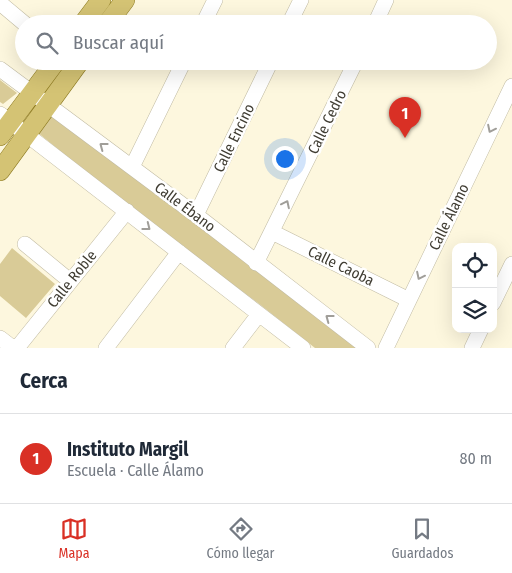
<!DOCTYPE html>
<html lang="es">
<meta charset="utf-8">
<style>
:root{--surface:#fff;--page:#f6f6f7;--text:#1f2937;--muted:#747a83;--line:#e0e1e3;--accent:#d93025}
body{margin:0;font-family:"Fira Sans Condensed",sans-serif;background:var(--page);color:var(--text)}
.controls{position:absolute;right:15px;bottom:15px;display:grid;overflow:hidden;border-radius:10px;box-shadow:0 5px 20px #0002}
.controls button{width:45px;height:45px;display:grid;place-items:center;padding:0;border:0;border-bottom:1px solid var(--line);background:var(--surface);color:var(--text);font:25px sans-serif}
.you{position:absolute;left:284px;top:158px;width:18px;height:18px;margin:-12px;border:4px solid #fff;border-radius:50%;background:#1a73e8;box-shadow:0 0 0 8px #1a73e833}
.badge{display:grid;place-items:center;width:32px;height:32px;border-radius:50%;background:var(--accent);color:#fff;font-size:16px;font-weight:700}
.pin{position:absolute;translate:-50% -41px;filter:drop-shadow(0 1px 2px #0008)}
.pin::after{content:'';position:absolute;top:26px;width:18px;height:15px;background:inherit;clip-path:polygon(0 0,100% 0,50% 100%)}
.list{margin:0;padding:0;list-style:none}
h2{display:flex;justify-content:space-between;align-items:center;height:65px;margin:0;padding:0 20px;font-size:21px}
h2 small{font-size:16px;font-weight:400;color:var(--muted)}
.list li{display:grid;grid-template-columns:32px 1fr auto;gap:15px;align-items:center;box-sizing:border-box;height:90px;padding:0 20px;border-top:1px solid var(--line)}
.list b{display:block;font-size:19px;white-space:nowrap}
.list p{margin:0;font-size:16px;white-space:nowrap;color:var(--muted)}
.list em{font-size:16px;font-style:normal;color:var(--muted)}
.icon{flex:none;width:28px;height:28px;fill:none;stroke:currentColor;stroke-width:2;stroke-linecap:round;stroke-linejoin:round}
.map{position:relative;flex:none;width:512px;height:348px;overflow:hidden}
.search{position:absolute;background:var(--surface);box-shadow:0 5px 20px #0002;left:15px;right:15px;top:15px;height:55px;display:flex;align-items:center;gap:12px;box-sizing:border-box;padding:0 18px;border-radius:28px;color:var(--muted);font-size:19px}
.sheet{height:155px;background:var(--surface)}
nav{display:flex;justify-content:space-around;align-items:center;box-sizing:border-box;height:70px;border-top:1px solid var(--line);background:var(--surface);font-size:14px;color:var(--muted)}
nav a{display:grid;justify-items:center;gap:2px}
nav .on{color:var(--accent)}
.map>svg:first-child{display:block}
.green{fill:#d9cb97}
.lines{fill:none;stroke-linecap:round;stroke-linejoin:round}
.minor-casing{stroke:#c1bba3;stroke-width:16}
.major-casing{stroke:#8d7a21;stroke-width:20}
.minor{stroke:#fff;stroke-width:15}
.major{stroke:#d4c374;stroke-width:19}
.oneway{stroke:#a09e99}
.labels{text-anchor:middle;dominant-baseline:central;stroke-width:5;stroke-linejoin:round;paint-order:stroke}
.street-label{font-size:15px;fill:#403d33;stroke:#fff}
</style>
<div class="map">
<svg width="512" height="348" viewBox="0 0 512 348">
<rect width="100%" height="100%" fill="#fdf7de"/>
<path class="green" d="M0 80 17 93 3 104 0 102Z
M46 110 363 348H315L258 303 130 208 37 132Z
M12 248 55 284 26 318 0 296V264Z"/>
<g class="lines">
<defs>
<path id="minor" d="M0 3 25 24
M203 24 215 0
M289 24 301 0
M375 24 386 0
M0 69 196 215 368 348
M0 114 303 348
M132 167 184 61
M196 215 271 61
M272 232 409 300
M25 244 70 281
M256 263 356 61
M493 303 512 264
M0 338 13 348
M17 348 127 211
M106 348 179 252
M233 348 259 314
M386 348 512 86
M472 348 481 329"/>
<path id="major" d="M83 24 101 0
M107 24 125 0
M0 136 56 61
M0 171 80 61"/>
</defs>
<use href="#minor" class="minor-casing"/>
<use href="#major" class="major-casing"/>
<use href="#minor" class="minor"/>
<use href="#major" class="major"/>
</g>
<defs><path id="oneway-chevron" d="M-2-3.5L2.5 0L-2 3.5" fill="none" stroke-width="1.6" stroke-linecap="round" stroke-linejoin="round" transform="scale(1.25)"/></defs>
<g class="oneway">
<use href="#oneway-chevron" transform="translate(491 129) rotate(116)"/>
<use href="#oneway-chevron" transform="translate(103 146) rotate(-143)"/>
<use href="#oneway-chevron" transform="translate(286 204) rotate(-64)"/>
<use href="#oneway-chevron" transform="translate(147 227) rotate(38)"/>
<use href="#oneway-chevron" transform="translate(420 276) rotate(116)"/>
<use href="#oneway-chevron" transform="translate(329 318) rotate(-143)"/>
</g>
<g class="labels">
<g class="street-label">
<text transform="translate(327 122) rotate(-64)">Calle Cedro</text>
<text transform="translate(234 138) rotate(-64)">Calle Encino</text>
<text transform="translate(185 207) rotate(37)">Calle Ébano</text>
<text transform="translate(449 217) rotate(-64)">Calle Álamo</text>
<text transform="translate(341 266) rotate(26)">Calle Caoba</text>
<text transform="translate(72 279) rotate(-51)">Calle Roble</text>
</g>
</g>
</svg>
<div class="controls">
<button><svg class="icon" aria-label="locate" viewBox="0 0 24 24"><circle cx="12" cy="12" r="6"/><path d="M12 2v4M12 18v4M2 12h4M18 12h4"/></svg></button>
<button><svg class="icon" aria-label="layers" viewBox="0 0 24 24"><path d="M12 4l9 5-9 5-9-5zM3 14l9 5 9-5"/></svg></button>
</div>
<div class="you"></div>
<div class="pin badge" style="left:405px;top:138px">1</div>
<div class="search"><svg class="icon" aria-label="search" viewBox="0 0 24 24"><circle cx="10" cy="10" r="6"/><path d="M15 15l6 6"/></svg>Buscar aquí</div>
</div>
<section class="sheet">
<h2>Cerca<small></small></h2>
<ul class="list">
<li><span class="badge">1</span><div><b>Instituto Margil</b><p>Escuela · Calle Álamo</p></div><em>80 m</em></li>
</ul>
</section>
<nav>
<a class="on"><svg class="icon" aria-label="map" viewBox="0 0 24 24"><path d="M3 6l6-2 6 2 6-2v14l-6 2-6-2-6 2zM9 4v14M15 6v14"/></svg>Mapa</a>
<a><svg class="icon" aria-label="directions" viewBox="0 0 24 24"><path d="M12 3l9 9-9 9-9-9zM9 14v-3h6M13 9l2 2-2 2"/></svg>Cómo llegar</a>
<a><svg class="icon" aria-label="saved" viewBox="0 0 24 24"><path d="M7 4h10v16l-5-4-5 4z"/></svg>Guardados</a>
</nav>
